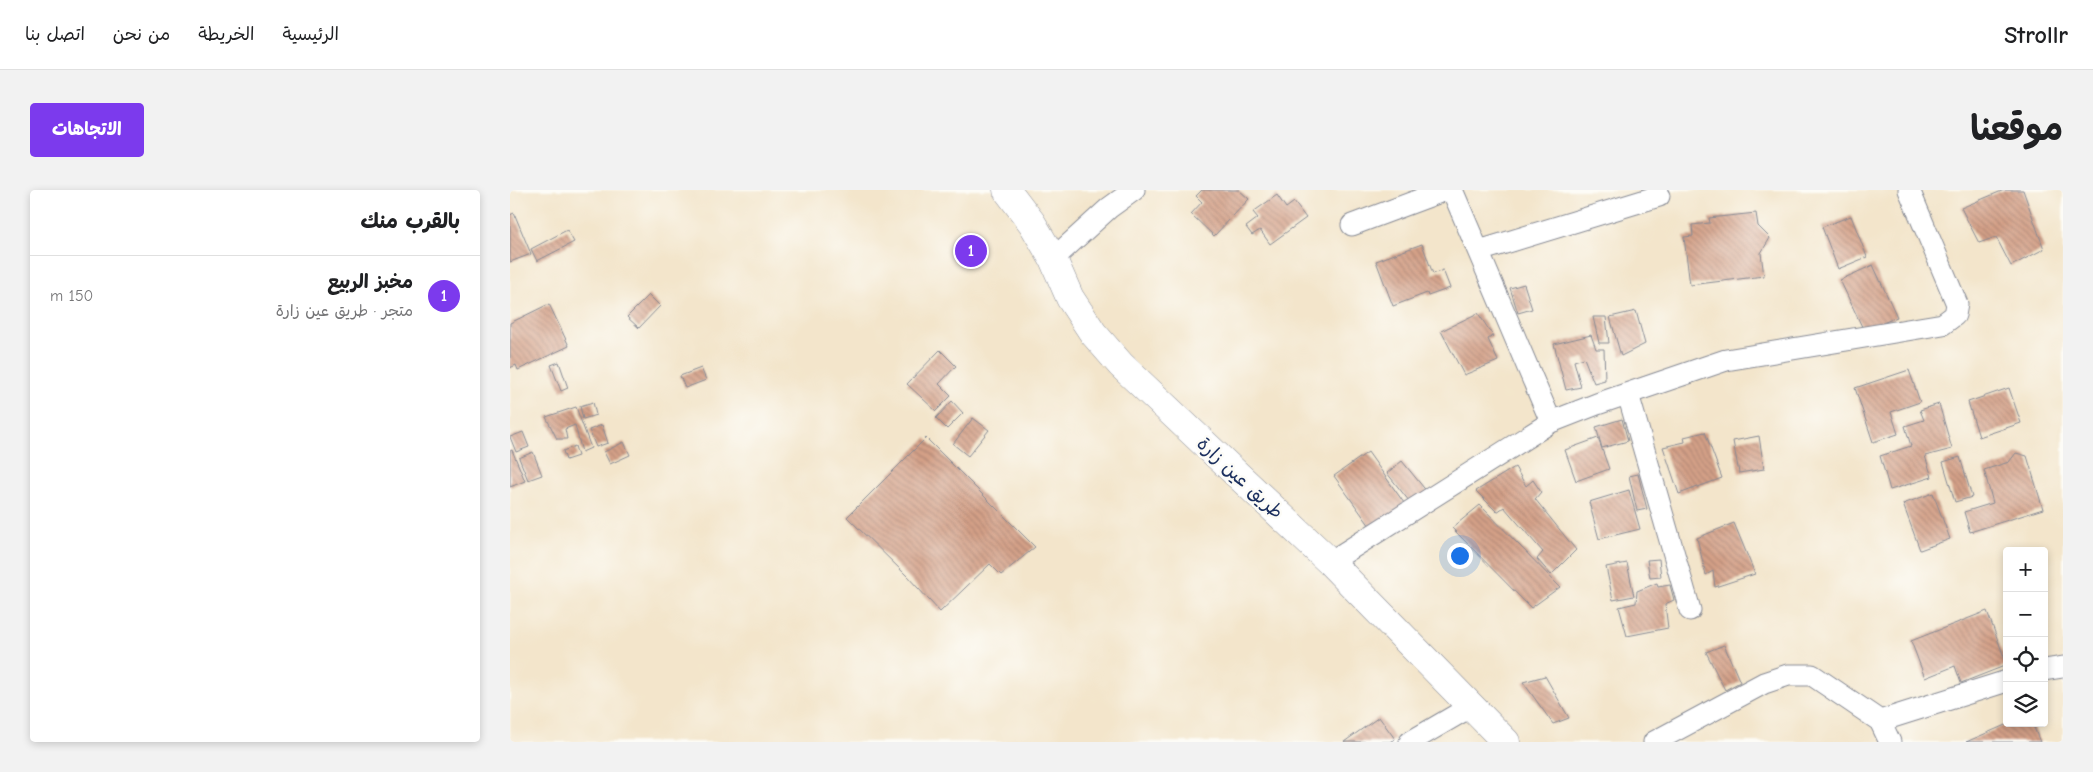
<!DOCTYPE html>
<html lang="ar">
<meta charset="utf-8">
<style>
:root{--surface:#fff;--page:#f2f2f2;--text:#202124;--muted:#757577;--line:#e0e0e0;--accent:#7c3aed}
body{margin:0;font-family:"Comic Neue","Playpen Sans Arabic",sans-serif;background:var(--page);color:var(--text);direction:rtl}
.controls{position:absolute;right:15px;bottom:15px;display:grid;overflow:hidden;border-radius:5px;box-shadow:0 2px 8px #0003}
.controls button{width:45px;height:45px;display:grid;place-items:center;padding:0;border:0;border-bottom:1px solid var(--line);background:var(--surface);color:var(--text);font:25px sans-serif}
.you{position:absolute;left:949px;top:365px;width:18px;height:18px;margin:-12px;border:4px solid #fff;border-radius:50%;background:#1a73e8;box-shadow:0 0 0 8px #1a73e833}
.badge{display:grid;place-items:center;width:32px;height:32px;border-radius:50%;background:var(--accent);color:#fff;font-size:16px;font-weight:700}
.pin{position:absolute;translate:-50% -50%;border:2px solid #fff;box-shadow:0 1px 5px #0006}
.list{margin:0;padding:0;list-style:none}
h2{display:flex;justify-content:space-between;align-items:center;height:65px;margin:0;padding:0 20px;font-size:21px}
h2 small{font-size:16px;font-weight:400;color:var(--muted)}
.list li{display:grid;grid-template-columns:32px 1fr auto;gap:15px;align-items:center;box-sizing:border-box;height:80px;padding:0 20px;border-top:1px solid var(--line)}
.list b{display:block;font-size:19px;white-space:nowrap}
.list p{margin:0;font-size:16px;white-space:nowrap;color:var(--muted)}
.list em{font-size:16px;font-style:normal;color:var(--muted)}
.icon{flex:none;width:28px;height:28px;fill:none;stroke:currentColor;stroke-width:2;stroke-linecap:round;stroke-linejoin:round}
.map{position:relative;flex:none;width:1553px;height:552px;overflow:hidden;direction:ltr;border-radius:5px}
header{display:flex;align-items:center;gap:30px;box-sizing:border-box;height:70px;padding:0 25px;background:var(--surface);border-bottom:1px solid var(--line)}
header strong{font-size:24px}
nav{display:flex;gap:28px;margin-inline-start:auto;font-size:18px}
.intro{display:flex;align-items:center;justify-content:space-between;box-sizing:border-box;height:120px;padding:0 30px}
h1{margin:0;font-size:35px}
.button{padding:12px 22px;border-radius:5px;background:var(--accent);color:#fff;font-size:18px;font-weight:700}
main{display:flex;gap:30px;padding:0 30px}
aside{flex:1;background:var(--surface);border-radius:5px;box-shadow:0 2px 8px #0003}
.map>svg:first-child{display:block}
.building{fill:url(#building-back-hatch)}
.lines{fill:none;stroke-linecap:round;stroke-linejoin:round}
.minor-casing{stroke:#878a94;stroke-width:23}
.primary-casing{stroke:#878a94;stroke-width:29}
.minor{stroke:#fff;stroke-width:21}
.primary{stroke:#fff;stroke-width:28}
.labels{text-anchor:middle;dominant-baseline:central;stroke-width:5;stroke-linejoin:round;paint-order:stroke}
.street-label{font-size:19px;fill:#1b2f5e;stroke:#fdfcf7}
</style>
<header>
<strong>Strollr</strong>
<nav><a>الرئيسية</a><a>الخريطة</a><a>من نحن</a><a>اتصل بنا</a></nav>
</header>
<div class="intro"><h1>موقعنا</h1><a class="button">الاتجاهات</a></div>
<main>
<div class="map">
<svg width="1553" height="552" viewBox="0 0 1553 552">
<defs>
<pattern id="building-back-hatch" width="6" height="6" patternUnits="userSpaceOnUse" patternTransform="scale(1.25)"><rect width="6" height="6" fill="#d4a087"/><path d="M-1 5l2 2M0 0l6 6M5-1l2 2" fill="none" stroke="#ab8372"/></pattern>
</defs>
<rect width="100%" height="100%" fill="#fdfcf7"/>
<filter id="ink" filterUnits="userSpaceOnUse"><feTurbulence type="fractalNoise" baseFrequency=".02" numOctaves="2"/><feDisplacementMap in="SourceGraphic" scale="10" xChannelSelector="R" yChannelSelector="G"/><feConvolveMatrix kernelMatrix="1 2 1 2 8 2 1 2 1" color-interpolation-filters="sRGB"/></filter>
<filter id="wash" filterUnits="userSpaceOnUse"><feTurbulence type="fractalNoise" baseFrequency=".0096" numOctaves="4" result="noise"/><feDisplacementMap in="SourceGraphic" scale="20" xChannelSelector="R" yChannelSelector="G"/><feGaussianBlur stdDeviation="1.12" result="paint"/><feColorMatrix in="noise" values="0 0 0 0 0 0 0 0 0 0 0 0 0 0 0 0 0 1.4 0 .05"/><feComposite in="paint" operator="in"/></filter>
<g filter="url(#wash)">
<rect width="100%" height="100%" fill="#f3e5cb"/>
<g id="blocks">
<path class="building" d="M692 0H729L739 9 704 46 681 24 692 12 686 6Z
M1494 0H1513L1534 59 1501 76 1486 47 1469 53 1451 18Z
M767 5 776 18 784 12 796 28 760 54 750 40 742 45 736 37 748 28 743 22Z
M4 23 21 64 0 72V25Z
M1246 23 1248 36 1260 48 1251 63 1254 86 1180 95 1174 47 1183 46 1182 35 1200 33 1199 28Z
M1341 26 1357 67 1328 79 1312 37Z
M57 40 64 52 27 71 21 59Z
M912 54 923 84 933 80 940 98 918 106 917 103 883 116 866 71Z
M1363 75 1387 127 1354 141 1330 90Z
M1014 94 1022 119 1008 123 1000 98Z
M139 105 150 116 129 138 117 127Z
M39 114 59 156 8 180 6 175 0 178V133Z
M1126 121 1135 154 1111 166 1100 127Z
M968 123 983 146 978 149 988 171 954 185 931 141Z
M1083 127H1096L1099 153H1089Z
M1081 145 1086 159H1094L1095 190 1084 193 1074 168 1064 171 1071 197 1056 200 1044 154Z
M430 160 446 176 429 194 441 206 426 221 397 194Z
M49 172 58 198 51 201 41 175Z
M191 178 196 190 175 198 170 186Z
M1399 180 1410 212 1381 222 1388 244 1363 252 1345 198Z
M1499 198 1511 233 1469 247 1458 212Z
M442 211 453 223 437 239 426 228Z
M83 212 86 225 73 229 70 216Z
M1429 214 1442 259 1415 266 1422 287 1380 300 1370 266 1401 256 1395 236 1414 230 1410 220Z
M66 217 81 258 72 262 65 235 55 239 57 249H47L36 227Z
M463 228 479 240 458 266 443 254Z
M1112 229 1118 251 1092 258 1086 237Z
M92 235 98 253 86 257 79 240Z
M13 242 19 257 6 262 0 247Z
M1195 242 1212 288 1169 304 1153 257 1175 252 1174 247Z
M1249 246 1254 279 1229 283 1223 251Z
M416 248 525 357 491 385 480 374 430 422 397 386 337 327Z
M1088 248 1099 279 1066 291 1055 260Z
M114 252 120 265 100 274 94 262Z
M65 256 68 266 56 270 53 261Z
M2 260 15 291 0 297V261Z
M23 262 32 285 18 290 9 268Z
M858 262 899 320 865 343 824 286Z
M1506 263 1517 266 1533 319 1460 342 1454 322 1483 313 1474 280 1499 272Z
M1450 267 1462 307 1445 312 1433 272Z
M892 271 918 303 903 316 877 283Z
M1005 277 1016 296 1023 290 1031 302 1025 309 1066 360 1041 385 1027 369 1033 362 994 317 987 322 966 301Z
M1128 284 1137 319 1127 321 1119 286Z
M1119 300 1130 339 1089 349 1079 312Z
M1423 303 1440 349 1410 360 1393 314Z
M970 315 1050 397 1021 418 942 338Z
M1224 333 1245 384 1205 397 1203 381 1196 385 1187 348Z
M1149 369 1151 387 1140 388 1137 370Z
M1117 373 1124 406 1103 410 1096 377Z
M1147 393 1148 397 1160 395 1164 410 1155 414 1158 438 1117 446 1109 417 1126 413 1127 401Z
M1477 421 1497 475 1451 493 1445 476 1415 488 1401 451Z
M1214 455 1230 492 1215 500 1196 462Z
M1035 486 1059 528 1043 534 1013 492Z
M869 527 885 549 881 552H834Z
M1500 533H1522L1530 552H1456Z"/>
</g>
</g>
<g filter="url(#ink)">
<use href="#blocks" fill-opacity="0" stroke="#878a94" stroke-width="1"/>
<g class="lines">
<defs>
<path id="minor" d="M842 35 933 1 943 2 1041 232
M969 61 1149 6
M543 69 599 18 624 0
M1118 204 1180 420
M820 372 1041 232 1087 214 1216 170 1433 134 1445 125 1447 114 1399 0
M1534 480 1553 477
M1370 531 1380 552
M900 552 960 517
M1144 552 1254 493 1278 485H1302L1370 531 1497 491"/>
<path id="primary" d="M497 0 522 33 543 69 560 108 583 143 611 175 820 372 996 552"/>
</defs>
<use href="#minor" class="minor-casing"/>
<use href="#primary" class="primary-casing"/>
<use href="#minor" class="minor"/>
<use href="#primary" class="primary"/>
</g>
</g>
<g class="labels">
<g class="street-label">
<text transform="translate(730 288) rotate(43)">طريق عين زارة</text>
</g>
</g>
</svg>
<div class="controls">
<button>+</button>
<button>−</button>
<button><svg class="icon" aria-label="locate" viewBox="0 0 24 24"><circle cx="12" cy="12" r="6"/><path d="M12 2v4M12 18v4M2 12h4M18 12h4"/></svg></button>
<button><svg class="icon" aria-label="layers" viewBox="0 0 24 24"><path d="M12 4l9 5-9 5-9-5zM3 14l9 5 9-5"/></svg></button>
</div>
<div class="you"></div>
<div class="pin badge" style="left:461px;top:61px">1</div>
</div>
<aside>
<h2>بالقرب منك<small></small></h2>
<ul class="list">
<li><span class="badge">1</span><div><b>مخبز الربيع</b><p>متجر · طريق عين زارة</p></div><em>150 m</em></li>
</ul>
</aside>
</main>
